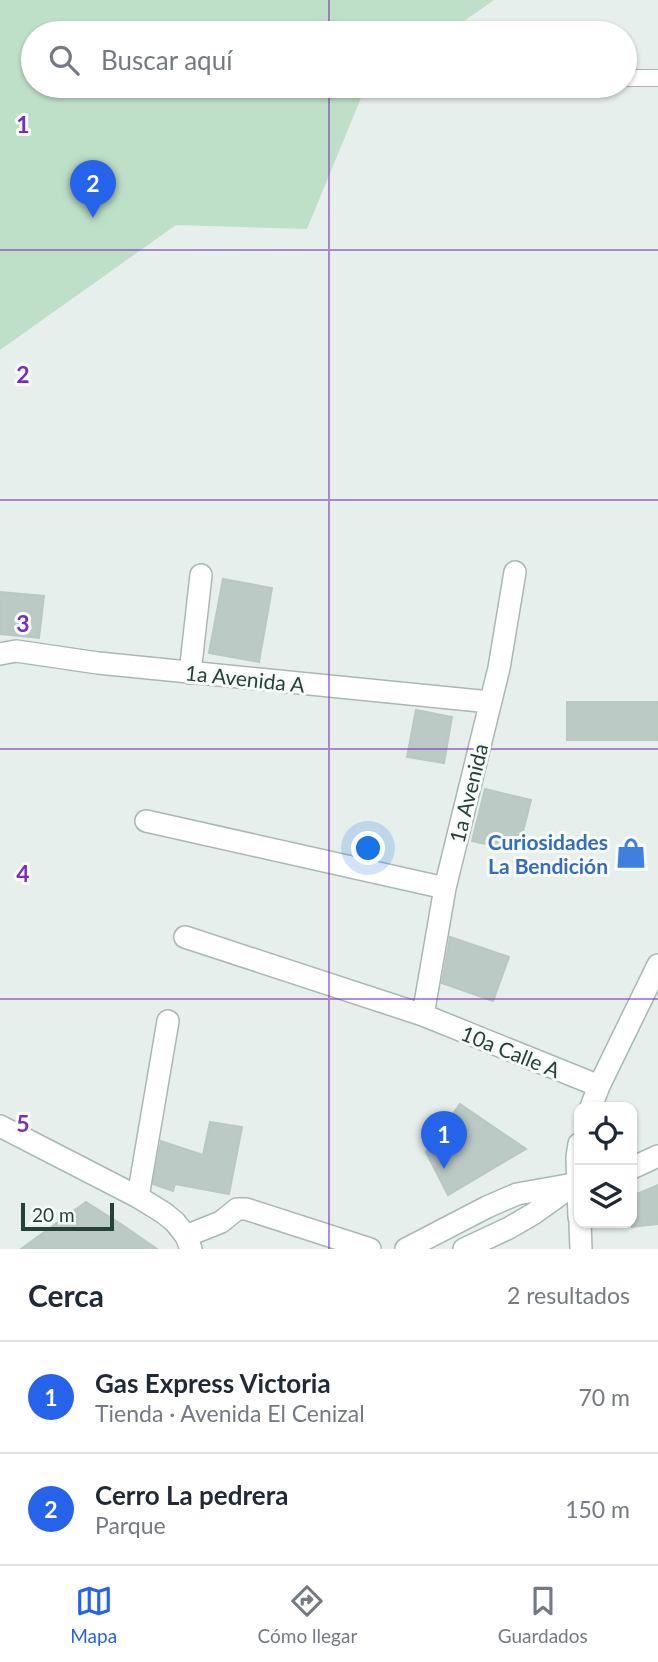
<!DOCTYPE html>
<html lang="es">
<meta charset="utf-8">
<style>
:root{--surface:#fff;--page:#f6f6f7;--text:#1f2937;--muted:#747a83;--line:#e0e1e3;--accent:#2563eb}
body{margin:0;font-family:Lato,sans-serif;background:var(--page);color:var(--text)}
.controls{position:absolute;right:21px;bottom:21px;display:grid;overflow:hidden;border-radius:14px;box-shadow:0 2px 5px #0004}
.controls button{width:63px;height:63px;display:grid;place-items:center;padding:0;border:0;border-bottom:2px solid var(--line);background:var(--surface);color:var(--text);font:35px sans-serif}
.scale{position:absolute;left:21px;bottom:18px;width:93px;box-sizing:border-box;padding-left:7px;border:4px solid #24423a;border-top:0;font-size:19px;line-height:24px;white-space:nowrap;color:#24423a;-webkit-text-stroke:5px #f7fbf9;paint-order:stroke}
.you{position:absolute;left:369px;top:849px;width:24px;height:24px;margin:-18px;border:5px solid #fff;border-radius:50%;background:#1a73e8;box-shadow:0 0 0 10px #1a73e833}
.badge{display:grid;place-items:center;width:46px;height:46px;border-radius:50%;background:var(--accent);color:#fff;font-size:23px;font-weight:700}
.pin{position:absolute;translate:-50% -58px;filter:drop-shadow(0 2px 4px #0008)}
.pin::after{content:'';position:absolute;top:37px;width:24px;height:21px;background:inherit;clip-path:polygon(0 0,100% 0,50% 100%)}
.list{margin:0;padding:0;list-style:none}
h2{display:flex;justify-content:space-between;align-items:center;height:91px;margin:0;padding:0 28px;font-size:30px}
h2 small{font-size:23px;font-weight:400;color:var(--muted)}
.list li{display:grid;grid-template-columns:46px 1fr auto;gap:21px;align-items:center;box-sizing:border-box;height:112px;padding:0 28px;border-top:2px solid var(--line)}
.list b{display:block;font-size:26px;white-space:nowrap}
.list p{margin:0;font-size:23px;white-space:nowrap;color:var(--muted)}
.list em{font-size:23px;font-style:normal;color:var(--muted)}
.icon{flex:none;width:38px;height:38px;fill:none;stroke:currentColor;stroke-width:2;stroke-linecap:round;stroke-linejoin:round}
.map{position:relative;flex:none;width:658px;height:1249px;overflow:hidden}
.search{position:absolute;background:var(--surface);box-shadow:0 2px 5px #0004;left:21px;right:21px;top:21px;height:77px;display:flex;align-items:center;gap:18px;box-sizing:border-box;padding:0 24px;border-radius:38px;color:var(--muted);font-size:26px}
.sheet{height:315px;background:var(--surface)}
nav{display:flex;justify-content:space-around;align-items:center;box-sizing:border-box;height:98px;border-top:2px solid var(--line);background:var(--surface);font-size:19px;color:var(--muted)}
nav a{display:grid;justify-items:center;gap:4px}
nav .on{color:var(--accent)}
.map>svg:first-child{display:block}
.green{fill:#bfe0c8}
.building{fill:#bbcac4;stroke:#b8c9c2;stroke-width:2}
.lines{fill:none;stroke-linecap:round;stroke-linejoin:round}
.service-casing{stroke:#a8b8b2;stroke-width:18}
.minor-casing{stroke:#a8b8b2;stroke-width:24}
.tertiary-casing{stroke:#a8b8b2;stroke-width:24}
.service{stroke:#fff;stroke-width:16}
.minor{stroke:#fff;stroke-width:21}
.tertiary{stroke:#fff;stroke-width:21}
.grid{fill:none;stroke:#7b2cbf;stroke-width:2;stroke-opacity:0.55}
.labels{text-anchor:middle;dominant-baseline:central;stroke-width:6;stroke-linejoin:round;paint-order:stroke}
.street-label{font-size:21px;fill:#24423a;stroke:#f7fbf9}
.shop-label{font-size:21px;font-weight:bold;fill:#366cbe;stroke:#f7fbf9;text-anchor:end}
.grid-label{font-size:23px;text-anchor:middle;font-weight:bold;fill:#7b2cbf;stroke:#f7fbf9;stroke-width:6;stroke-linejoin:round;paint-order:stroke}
</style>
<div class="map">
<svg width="658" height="1249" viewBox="0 0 658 1249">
<rect width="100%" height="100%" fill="#e6efeb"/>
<path class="green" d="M0 0H494L447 33H33V86H373L363 93 307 229 176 225 0 350Z"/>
<path class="building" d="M223 579 272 588 259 662 209 653Z
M0 592 44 596 39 638 0 634Z
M567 702H658V740H567Z
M416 710 452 717 444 763 407 757Z
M485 789 531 800 518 851 472 841Z
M450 937 509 957 493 1001 442 983Z
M460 1104 526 1149 448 1195 426 1152Z
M210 1122 242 1127 229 1194 175 1184 173 1191 153 1184 161 1141 203 1155Z
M658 1185V1224L632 1227V1196Z
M86 1202 121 1224 157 1249H21Z"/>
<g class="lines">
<defs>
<path id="service" d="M625 78H658"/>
<path id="minor" d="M0 654 16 651 98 663 490 702
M190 673 201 575
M146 821 445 888
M185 937 423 1015 599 1086
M423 1015 445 888 499 668 515 572
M591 1107 599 1086 658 965
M0 1126 138 1197 164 1213 175 1222 186 1236 191 1249
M579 1144 577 1157 579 1217
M138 1197 168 1021
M580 1223 581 1249
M186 1236 221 1222 237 1209H246L370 1249"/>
<path id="tertiary" d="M632 1168 658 1156
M406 1249 487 1207 517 1194 579 1183
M464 1249 509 1228 533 1214 571 1187"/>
</defs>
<use href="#service" class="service-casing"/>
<use href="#minor" class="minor-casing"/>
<use href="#tertiary" class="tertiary-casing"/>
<use href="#service" class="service"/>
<use href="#minor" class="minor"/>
<use href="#tertiary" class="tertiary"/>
</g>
<path class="grid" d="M329 0V33M329 86V1249M0 250H658M0 500H658M0 749H658M0 999H658"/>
<defs>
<symbol id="shop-bare" viewBox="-9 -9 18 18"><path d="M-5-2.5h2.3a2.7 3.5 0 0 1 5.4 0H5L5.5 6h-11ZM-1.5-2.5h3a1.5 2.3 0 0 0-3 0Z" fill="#3f7fe0" stroke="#f7fbf9" stroke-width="2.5" paint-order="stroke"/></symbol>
</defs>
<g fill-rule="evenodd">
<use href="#shop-bare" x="609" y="831" width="44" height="44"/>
</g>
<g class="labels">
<g class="street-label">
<text transform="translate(245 678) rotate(6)">1a Avenida A</text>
<text transform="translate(468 793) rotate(-76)">1a Avenida</text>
<text transform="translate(511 1051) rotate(22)">10a Calle A</text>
</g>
<g class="shop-label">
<text x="608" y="841">Curiosidades<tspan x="608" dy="24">La Bendición</tspan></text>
</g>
</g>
<g class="grid-label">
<text x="23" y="133">1</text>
<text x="23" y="383">2</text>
<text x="23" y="632">3</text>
<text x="23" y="882">4</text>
<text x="23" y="1132">5</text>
</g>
</svg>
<div class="controls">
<button><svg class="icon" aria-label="locate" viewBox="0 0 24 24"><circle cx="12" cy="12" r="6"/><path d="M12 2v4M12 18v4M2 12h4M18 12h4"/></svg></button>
<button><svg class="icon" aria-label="layers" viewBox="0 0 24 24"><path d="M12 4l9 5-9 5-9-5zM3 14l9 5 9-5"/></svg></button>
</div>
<div class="scale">20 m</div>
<div class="you"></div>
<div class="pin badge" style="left:444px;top:1169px">1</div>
<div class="pin badge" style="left:93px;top:218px">2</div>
<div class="search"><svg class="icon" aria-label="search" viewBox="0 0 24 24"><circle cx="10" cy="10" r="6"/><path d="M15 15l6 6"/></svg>Buscar aquí</div>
</div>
<section class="sheet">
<h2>Cerca<small>2 resultados</small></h2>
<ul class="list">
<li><span class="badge">1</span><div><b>Gas Express Victoria</b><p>Tienda · Avenida El Cenizal</p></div><em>70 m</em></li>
<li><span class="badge">2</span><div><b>Cerro La pedrera</b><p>Parque</p></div><em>150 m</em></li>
</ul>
</section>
<nav>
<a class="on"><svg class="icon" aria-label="map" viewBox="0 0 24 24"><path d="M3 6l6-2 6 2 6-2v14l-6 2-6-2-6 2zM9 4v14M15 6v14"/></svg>Mapa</a>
<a><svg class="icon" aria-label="directions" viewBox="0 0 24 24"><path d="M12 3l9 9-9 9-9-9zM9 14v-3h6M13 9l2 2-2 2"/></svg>Cómo llegar</a>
<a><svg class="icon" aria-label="saved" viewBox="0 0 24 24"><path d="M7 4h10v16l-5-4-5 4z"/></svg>Guardados</a>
</nav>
